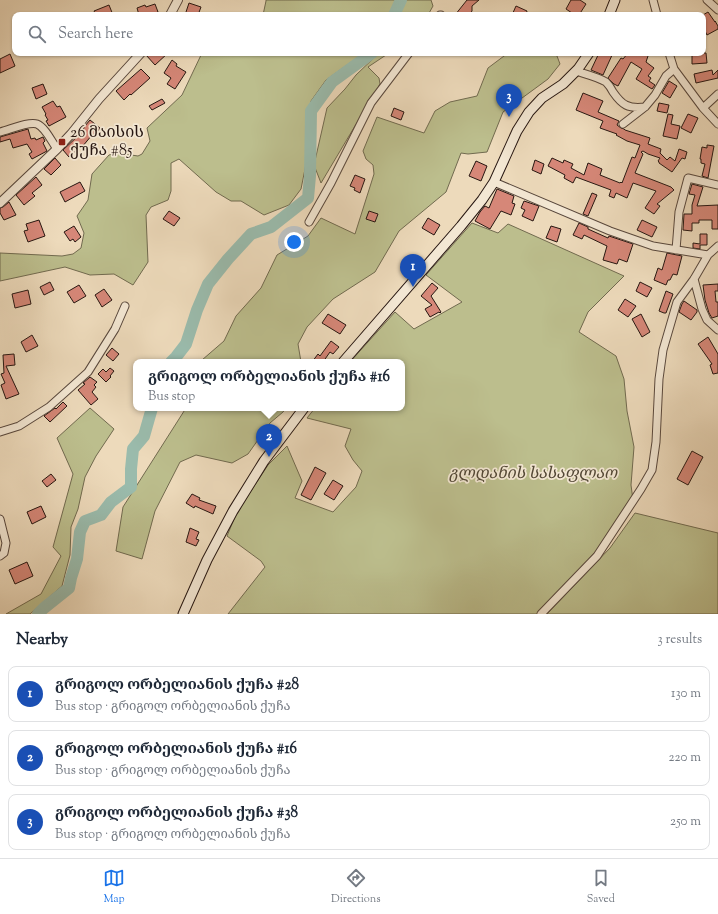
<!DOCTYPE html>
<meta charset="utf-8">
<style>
:root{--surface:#fff;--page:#f2f2f3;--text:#1f2937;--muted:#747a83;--line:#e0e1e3;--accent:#1a73e8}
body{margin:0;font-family:"Sorts Mill Goudy","Noto Serif Georgian",serif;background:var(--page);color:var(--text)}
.you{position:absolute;left:294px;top:242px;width:14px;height:14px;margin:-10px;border:3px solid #fff;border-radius:50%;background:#1a73e8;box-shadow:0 0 0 6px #1a73e833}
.badge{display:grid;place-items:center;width:26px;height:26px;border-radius:50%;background:var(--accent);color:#fff;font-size:13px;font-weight:700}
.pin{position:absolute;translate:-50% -33px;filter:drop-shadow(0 1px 2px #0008)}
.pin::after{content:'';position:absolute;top:21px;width:14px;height:12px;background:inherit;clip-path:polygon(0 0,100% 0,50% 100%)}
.popup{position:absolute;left:133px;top:359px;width:272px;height:52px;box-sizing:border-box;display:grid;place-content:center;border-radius:8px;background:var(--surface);filter:drop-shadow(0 1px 3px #0005);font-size:13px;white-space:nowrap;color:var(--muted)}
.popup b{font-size:15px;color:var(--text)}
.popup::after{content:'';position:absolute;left:50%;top:100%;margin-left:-8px;border:8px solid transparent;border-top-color:var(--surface)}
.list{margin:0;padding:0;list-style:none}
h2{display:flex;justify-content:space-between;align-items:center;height:52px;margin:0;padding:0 16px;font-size:17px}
h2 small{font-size:13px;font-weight:400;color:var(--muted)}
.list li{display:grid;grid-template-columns:26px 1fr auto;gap:12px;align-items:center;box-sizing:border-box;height:56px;margin:0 8px 8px;padding:0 8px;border:1px solid var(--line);border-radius:8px}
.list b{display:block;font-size:15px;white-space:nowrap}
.list p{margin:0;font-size:13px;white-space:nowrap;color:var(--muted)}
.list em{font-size:13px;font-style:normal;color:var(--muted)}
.icon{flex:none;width:22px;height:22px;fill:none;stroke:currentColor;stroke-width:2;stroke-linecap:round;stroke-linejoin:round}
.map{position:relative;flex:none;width:718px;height:614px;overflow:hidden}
.search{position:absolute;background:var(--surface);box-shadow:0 1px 3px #0004;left:12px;right:12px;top:12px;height:44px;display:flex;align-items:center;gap:10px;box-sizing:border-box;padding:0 14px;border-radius:8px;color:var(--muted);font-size:15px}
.sheet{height:244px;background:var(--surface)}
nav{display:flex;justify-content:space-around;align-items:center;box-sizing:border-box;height:56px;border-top:1px solid var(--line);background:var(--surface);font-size:11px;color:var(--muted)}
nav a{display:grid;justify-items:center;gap:2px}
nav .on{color:var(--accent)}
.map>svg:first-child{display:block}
.green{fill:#bcbe8d;stroke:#716a4f}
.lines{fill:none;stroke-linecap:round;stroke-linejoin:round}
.river{stroke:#9abbac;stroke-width:12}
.building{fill:#d68778;stroke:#261611}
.minor-casing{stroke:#58473c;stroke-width:9}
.tertiary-casing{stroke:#58473c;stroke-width:10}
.secondary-casing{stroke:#261611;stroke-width:11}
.minor{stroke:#f3e7d3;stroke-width:7}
.tertiary{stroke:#f3e7d3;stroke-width:8}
.secondary{stroke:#f3e7d3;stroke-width:9}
.poi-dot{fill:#8f2418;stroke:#f3e7d3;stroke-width:1.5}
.labels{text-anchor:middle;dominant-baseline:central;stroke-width:3.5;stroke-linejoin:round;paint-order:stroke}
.poi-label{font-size:16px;fill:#261611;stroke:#f3e7d3;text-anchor:start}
.park-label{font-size:16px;font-style:italic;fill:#534836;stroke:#f3e7d3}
</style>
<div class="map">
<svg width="718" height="614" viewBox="0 0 718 614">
<rect width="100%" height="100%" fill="#eddabb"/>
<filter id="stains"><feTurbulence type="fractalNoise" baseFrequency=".005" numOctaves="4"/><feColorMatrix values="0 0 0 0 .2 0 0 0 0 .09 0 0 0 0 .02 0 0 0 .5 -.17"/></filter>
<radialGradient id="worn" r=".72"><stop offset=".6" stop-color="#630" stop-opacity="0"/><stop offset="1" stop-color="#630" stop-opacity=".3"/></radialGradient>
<path class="green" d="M266 0H398L391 15H263L266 1Z
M406 0H431L433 6 428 15H399Z
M202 53H364L326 80 311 101 307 126V159L301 189 289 205 264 215 241 201H231L216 192 179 159 171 163V191L168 200 151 207 146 215 148 262 133 285 114 274 90 275 65 267 0 281V253L62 256 73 254 81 248 84 233 77 216 88 200 92 174 109 155 118 153 138 156 142 154 150 141 147 128 182 95Z
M379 53H392L386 55 368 67 379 78 380 84 321 183 314 165 327 108 345 89 356 75Z
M508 53H553L557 56 560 64 548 79 503 112 487 152 468 154 461 153 446 192 399 231 375 272 333 299 307 327 298 344 301 362H201L202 360 224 341 236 316 261 288 277 255 308 236 321 218 355 234 374 174 373 165 366 159 363 151 377 117 424 133 435 111 450 102 477 96 488 68Z
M472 223 498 233 508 224 624 276 588 312 579 332 616 356 624 379 627 411 634 447 631 485 633 500 599 548 569 581 537 614H228L265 567 261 561 227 536 237 512 268 465 287 446 302 481 295 498 333 512 356 487 362 471 353 460 345 446 351 429 307 418 315 408H402V362H350L395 312 414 329 462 302 426 275Z
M90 408 114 429 96 456 85 477 78 509 71 527 70 555 62 586 30 614H6L41 594 61 556 53 547 73 474 57 438Z
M186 408H286L283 412 270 423 248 454 232 463 196 455 180 462 155 511 142 559 116 551 123 507Z
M635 513 718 533V614H547L610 548Z"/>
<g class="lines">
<path class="river" d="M394 15 401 0
M171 362 176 357 186 344 197 310 208 284 228 259 251 234 271 227 308 198 310 176 311 111 332 82 372 53
M38 614 44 608 69 588 71 578 77 559 80 532 85 521 101 515 111 502 131 487V469L133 449 144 436 152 408"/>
</g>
<path class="building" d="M467 0H479L472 6V11L469 15H455Z
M571 0H580L586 4 579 15H575L566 9Z
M189 3 201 7 198 15H185Z
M155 4 158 12 149 15H139L137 8 145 5 146 7Z
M109 5 113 15H96L94 11Z
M516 6 527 11 526 15H512Z
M708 12 715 22V21L718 26V29L707 35 703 27V15Z
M146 53H168L155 65 146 55Z
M599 53H613L603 75 591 70Z
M628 53H649L646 62 654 68 648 76 651 78 649 81 655 85 652 89 636 79 642 69 631 62 618 86 614 84 608 78 621 58 623 59Z
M692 53H706L707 63 692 64Z
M10 54 15 66 0 73V59Z
M172 60 177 64 176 66 186 72 175 89 167 84 171 78 164 73Z
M141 69 150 78 131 95 130 94 124 100 116 91Z
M712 70 713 75 718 70V78L696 83 694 74Z
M669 81 677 86 670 98 662 93Z
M43 84 47 94 36 99 32 88Z
M583 93 603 101 598 112 619 121 617 125 621 128 624 129 625 130 650 138 648 144 661 149 660 153 667 160 670 157 675 161 679 149 687 152 685 159 682 158 672 172 659 163V162L658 161 660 158 648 154 643 151 641 152 643 154 635 173 671 187 674 190 657 204 660 206 654 214 645 208 656 191 633 183 627 198 616 193 614 198 609 196 611 190 576 177 573 183 564 178 565 175 548 166 552 158 563 163 564 160 573 164 571 168 584 175 588 163 602 169 600 175 620 183 621 182 622 183 632 157 635 158 640 145 627 141 616 135 617 134 600 128 603 121 576 110Z
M162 99 165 103 152 110 149 106Z
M53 101 57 107 60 106 66 117 49 126 46 121 48 120 45 115 46 114 42 107Z
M659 103 669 105 667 113 657 111Z
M394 108 404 112 401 120 391 116Z
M668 114 673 115 671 124 680 126 677 139 663 136Z
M688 114 698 118 691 133 681 128Z
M90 120 100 128 94 136 92 135 82 147 81 146 69 157 63 150 81 133V132L84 128V127Z
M28 129 31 139 35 138 36 140 43 137 45 141 43 143 47 151 32 159 29 154 32 152 27 144 13 148 10 139 0 142V137Z
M707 145 714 146 708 178 702 176 705 164 701 163V159H700L702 147 707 148Z
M55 158 61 165 51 175 44 169Z
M535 160 544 164 541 174 532 170Z
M476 161 487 166 481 181 469 176Z
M355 175 365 179 360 193 354 190 355 188 350 186Z
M36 177 42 185 32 193 35 196 24 205 16 195Z
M80 182 85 191 65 202 60 192Z
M692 184 703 187 697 206 718 205V229H712V220H699V223H692V231L683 230 684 214H692V205L695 195 689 194Z
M497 189 514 196 512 203 515 204 511 215 501 211 490 229 475 221 480 212 485 206 489 208Z
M592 193 597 195 588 216 583 214Z
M524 201 539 206 533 221 522 216 525 210 521 208Z
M9 202 16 215 4 220 0 213V208L3 207Z
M169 211 180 218 174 226 163 219Z
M369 211 378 214 375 222 366 219Z
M428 218 440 225 434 235 422 228Z
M39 220 45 236 28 242 24 231 28 230 26 224Z
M642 220 657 227 652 237 637 230Z
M579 223 588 227V229L608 238 609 236 633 244 627 262 619 259 617 264 603 260 607 246 584 235 582 239 573 235Z
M74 226 81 237 75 242 73 239 70 241 64 232Z
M551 226 561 229 557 242 546 238Z
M700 234H707V245H700V249L693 248V243L700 244Z
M667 253 682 256 677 275 673 274 670 280H668L666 285 654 280 658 268 662 270Z
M50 282 54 290 44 295 40 287Z
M640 282 652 288 647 297 636 291Z
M432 283 438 288 431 296 441 312 440 313 439 312 430 317 425 309 432 305 421 296Z
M718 284V291H715L716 302H718V316L712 318 709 313 705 300 703 285Z
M79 285 86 296 74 303 67 292Z
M104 289 112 300 102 307 95 295Z
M28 290 31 304 15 308 12 294Z
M666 291 673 294 666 313H664L659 311Z
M625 299 636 306 628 317 618 310Z
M684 301 697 310V312L691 320 679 312 682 304Z
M328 314 346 325 340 334 322 323Z
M641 314 650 332 642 337 632 319Z
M32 335 38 346 26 352 21 342Z
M708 337 718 354V373L713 374 710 365 712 364 698 344Z
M331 341 339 347 333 354 330 352 323 362H312L318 354 320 356Z
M112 348 119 354 113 361 106 355Z
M14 354 15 365 6 366 19 394 6 399 1 385 5 383 1 374 4 373 3 355Z
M110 368 114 371 110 376 111 377 106 382 98 374 103 369 106 372Z
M90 377 97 382 94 385 96 387 92 392 98 399 91 405 78 390 85 384 83 383Z
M63 402 67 406 50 422 44 416 55 408 56 409Z
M692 451 703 457 688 485 677 479Z
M315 467 326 473 311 500 301 495Z
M51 474 56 480 47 487 42 481Z
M333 480 343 486 334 500 324 494Z
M192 494 200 498 199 500 216 506 213 514 195 506 194 508 186 503Z
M41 506 46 517 32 524 27 512Z
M190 528 199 532 196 539 199 540 196 546 186 542Z
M27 562 33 576 15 584 9 570Z"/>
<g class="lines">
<defs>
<path id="minor" d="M653 0 657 15
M707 0 718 10
M440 15H441
M669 53 674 69 703 108 718 124
M576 71C585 74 598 77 606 82 609 85 611 88 613 92 622 105 628 109 645 107
M703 108 718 94
M623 124 645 107 655 95 666 76 674 69
M0 132C9 130 29 121 37 124 45 127 52 142 57 149
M494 182 610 231 653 246 708 255
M309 222 331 183 371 103 409 53
M676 250 679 212 688 178 718 185
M694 279 702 309 707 320 718 330
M0 432 19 426 49 407 88 372 115 329 125 306
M0 519 6 543 4 553 0 556
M541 614 597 556 641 489 652 470 656 442 659 379 663 350 677 302 694 279 708 255 718 246"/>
<path id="tertiary" d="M170 15 178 0
M0 203 57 149 71 134 99 99 141 53"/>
<path id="secondary" d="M609 15 615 0
M343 362 461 226 482 200 494 182 517 131 529 112 542 98 563 84 578 69 589 53
M183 614 207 560 233 511 264 461 304 408"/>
</defs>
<use href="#minor" class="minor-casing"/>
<use href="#tertiary" class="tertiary-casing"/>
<use href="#secondary" class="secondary-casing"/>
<use href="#minor" class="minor"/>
<use href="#tertiary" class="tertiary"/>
<use href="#secondary" class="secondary"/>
</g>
<rect class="poi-dot" x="58" y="138" width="8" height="8" rx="2"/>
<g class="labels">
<g class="poi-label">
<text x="70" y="133">26 მაისის<tspan x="70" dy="18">ქუჩა #85</tspan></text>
</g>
<g class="park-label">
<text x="533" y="474">გლდანის სასაფლაო</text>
</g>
</g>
<rect width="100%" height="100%" filter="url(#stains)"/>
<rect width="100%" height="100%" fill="url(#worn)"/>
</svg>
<div class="you"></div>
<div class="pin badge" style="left:413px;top:287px;background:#1a4fb4">1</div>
<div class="pin badge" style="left:269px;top:457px;background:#1a4fb4">2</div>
<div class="popup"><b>გრიგოლ ორბელიანის ქუჩა #16</b>Bus stop</div>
<div class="pin badge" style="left:509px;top:117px;background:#1a4fb4">3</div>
<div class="search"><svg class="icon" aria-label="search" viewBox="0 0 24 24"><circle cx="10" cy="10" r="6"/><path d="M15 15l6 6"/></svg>Search here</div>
</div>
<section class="sheet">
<h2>Nearby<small>3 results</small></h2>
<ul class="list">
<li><span class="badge" style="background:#1a4fb4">1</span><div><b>გრიგოლ ორბელიანის ქუჩა #28</b><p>Bus stop · გრიგოლ ორბელიანის ქუჩა</p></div><em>130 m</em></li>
<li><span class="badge" style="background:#1a4fb4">2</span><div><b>გრიგოლ ორბელიანის ქუჩა #16</b><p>Bus stop · გრიგოლ ორბელიანის ქუჩა</p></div><em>220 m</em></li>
<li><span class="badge" style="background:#1a4fb4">3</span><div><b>გრიგოლ ორბელიანის ქუჩა #38</b><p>Bus stop · გრიგოლ ორბელიანის ქუჩა</p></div><em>250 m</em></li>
</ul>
</section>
<nav>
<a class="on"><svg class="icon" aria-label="map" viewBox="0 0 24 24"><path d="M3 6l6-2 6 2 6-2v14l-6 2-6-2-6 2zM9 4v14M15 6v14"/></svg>Map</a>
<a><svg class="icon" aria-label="directions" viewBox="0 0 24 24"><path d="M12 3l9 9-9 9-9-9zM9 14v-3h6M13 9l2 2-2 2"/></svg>Directions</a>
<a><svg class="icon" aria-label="saved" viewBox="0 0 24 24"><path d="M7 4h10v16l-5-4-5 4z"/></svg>Saved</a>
</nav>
